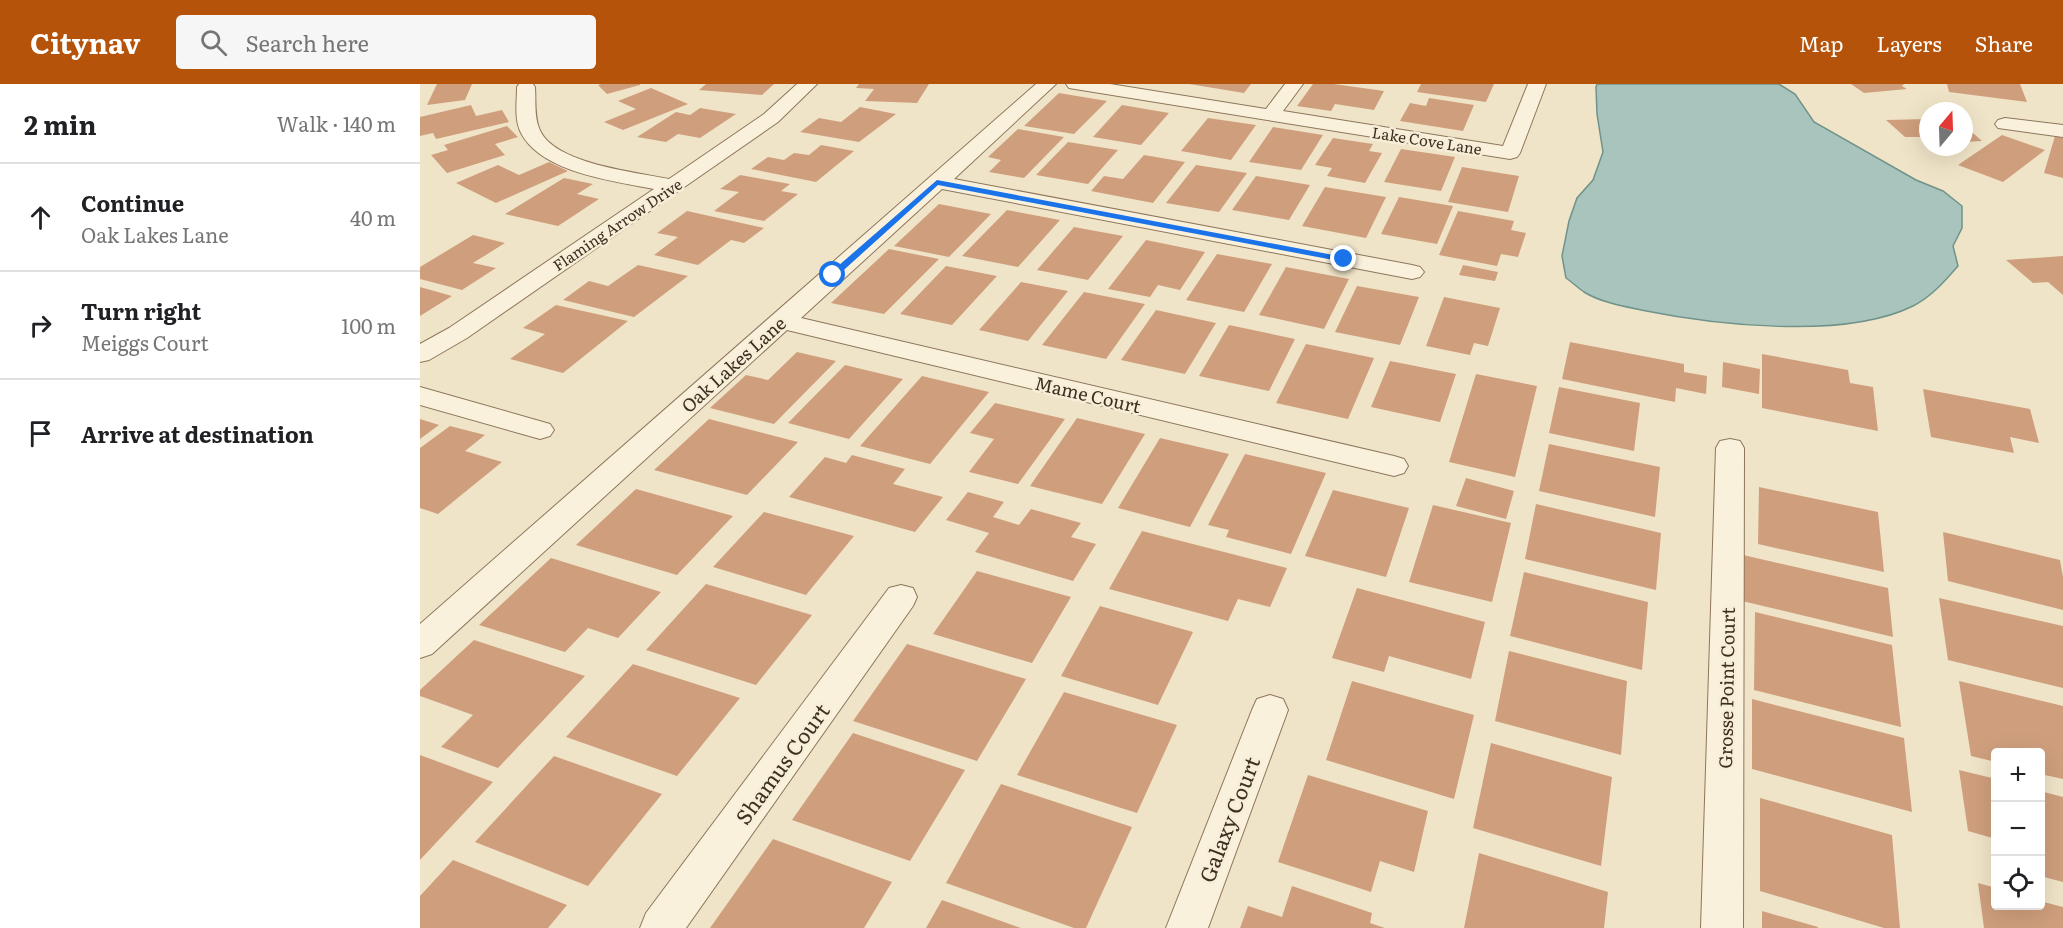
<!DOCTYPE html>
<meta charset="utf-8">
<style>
:root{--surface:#fff;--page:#f6f6f6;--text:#202124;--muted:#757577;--line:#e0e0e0;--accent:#b45309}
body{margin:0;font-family:Literata,serif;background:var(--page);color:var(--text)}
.controls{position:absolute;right:18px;bottom:18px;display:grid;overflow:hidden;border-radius:6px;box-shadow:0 6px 24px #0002}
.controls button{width:54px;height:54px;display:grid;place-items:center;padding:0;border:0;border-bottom:2px solid var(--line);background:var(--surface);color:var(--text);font:30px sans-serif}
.compass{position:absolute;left:1499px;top:18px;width:54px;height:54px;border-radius:50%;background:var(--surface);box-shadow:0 6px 24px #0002;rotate:19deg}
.stop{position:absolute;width:18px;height:18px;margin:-14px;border:4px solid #1a73e8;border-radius:50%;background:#fff}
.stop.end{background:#1a73e8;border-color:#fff;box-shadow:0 2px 6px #0008}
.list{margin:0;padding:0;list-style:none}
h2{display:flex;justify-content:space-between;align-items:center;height:78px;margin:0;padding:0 24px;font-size:26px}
h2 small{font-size:20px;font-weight:400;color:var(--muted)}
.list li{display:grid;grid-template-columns:39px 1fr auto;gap:18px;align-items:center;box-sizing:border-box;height:108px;padding:0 24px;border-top:2px solid var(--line)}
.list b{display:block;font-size:22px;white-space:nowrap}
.list p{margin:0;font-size:20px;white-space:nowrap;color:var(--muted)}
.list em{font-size:20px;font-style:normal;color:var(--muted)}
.icon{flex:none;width:33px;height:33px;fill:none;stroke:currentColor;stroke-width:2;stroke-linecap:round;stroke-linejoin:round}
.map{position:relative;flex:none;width:1643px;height:844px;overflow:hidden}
header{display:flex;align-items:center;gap:36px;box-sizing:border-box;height:84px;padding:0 30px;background:var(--accent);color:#fff}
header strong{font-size:28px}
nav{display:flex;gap:33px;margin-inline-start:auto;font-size:21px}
.search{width:420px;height:54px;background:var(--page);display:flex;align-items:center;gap:15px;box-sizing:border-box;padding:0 21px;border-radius:6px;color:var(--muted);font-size:22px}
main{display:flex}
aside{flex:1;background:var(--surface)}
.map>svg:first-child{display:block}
.water{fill:#a9c4bc;stroke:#6f938a;stroke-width:1.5}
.building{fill:#cf9f7d}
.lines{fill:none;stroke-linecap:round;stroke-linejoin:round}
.street-casing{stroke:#8d765c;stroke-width:2}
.street{fill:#faf1dc;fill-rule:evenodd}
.route{fill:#1a73e8}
.labels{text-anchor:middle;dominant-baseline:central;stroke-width:5;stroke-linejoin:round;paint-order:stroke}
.far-street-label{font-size:15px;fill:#3d2e20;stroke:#f7eed8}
.street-label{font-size:18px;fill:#3d2e20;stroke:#f7eed8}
.near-street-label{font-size:21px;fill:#3d2e20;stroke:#f7eed8}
</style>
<header>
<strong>Citynav</strong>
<div class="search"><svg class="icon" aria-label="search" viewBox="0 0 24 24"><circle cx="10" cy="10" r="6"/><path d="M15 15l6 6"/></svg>Search here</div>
<nav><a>Map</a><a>Layers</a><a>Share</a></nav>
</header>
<main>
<aside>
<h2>2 min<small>Walk · 140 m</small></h2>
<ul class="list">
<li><svg class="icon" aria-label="ahead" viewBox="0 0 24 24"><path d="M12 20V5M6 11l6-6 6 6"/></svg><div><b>Continue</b><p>Oak Lakes Lane</p></div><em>40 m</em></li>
<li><svg class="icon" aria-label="right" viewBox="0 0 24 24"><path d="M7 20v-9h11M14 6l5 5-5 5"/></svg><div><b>Turn right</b><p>Meiggs Court</p></div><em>100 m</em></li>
<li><svg class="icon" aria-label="arrive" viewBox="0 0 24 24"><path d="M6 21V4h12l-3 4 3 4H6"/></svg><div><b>Arrive at destination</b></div></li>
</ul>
</aside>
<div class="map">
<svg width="1643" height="844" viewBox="0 0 1643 844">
<rect width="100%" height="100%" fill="#f0e4c8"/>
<path class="water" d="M1177 0H1359L1375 10 1394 38 1496 96 1523 107 1542 122V144L1533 162 1538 182C1525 197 1511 213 1493 222 1424 256 1295 241 1221 226 1202 222 1180 218 1164 208 1158 204 1152 198 1146 194L1142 172 1149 137 1157 114 1173 96 1183 68 1177 30 1176 3Z"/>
<path class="building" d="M17 0H52L45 16 7 21Z
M181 0H220V1L187 10 178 1Z
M286 0H354L342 11 279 6Z
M439 0H509L497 19 445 17 454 5 436 4Z
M769 0H831L824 9Z
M893 0H914L964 7 954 26 915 20 911 27 877 22Z
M1001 0H1074L1066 18 997 8Z
M1431 0H1484L1482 2 1487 5 1444 9Z
M1527 0H1600L1607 18 1529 8Z
M231 4 268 20 203 46 184 38 216 25 198 17Z
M639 9 687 17 654 50 604 42Z
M1009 14 1054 21 1043 47 980 37 990 19 1006 22Z
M51 21 56 32 82 26 89 38 16 55 13 49 0 52V33Z
M702 21 749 29 721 61 673 53Z
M440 23 476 30 439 58 380 48 399 34 421 38Z
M280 24 316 30 280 54 258 50 246 58 217 53 256 28 270 31Z
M788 34 836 41 811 76 761 67Z
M1508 35V58L1503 53H1485L1466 36Z
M1544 41 1562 57 1544 58Z
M87 42 98 53 75 60 85 71 27 89 11 71 28 66 24 61Z
M853 43 903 51 881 86 829 78Z
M598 45 644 53 604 94 569 88 581 76 568 73Z
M1582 51 1625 66 1583 98 1538 81Z
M1635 52 1643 54V94L1624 89Z
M913 54 953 60 949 67 962 69 945 99 907 92 912 84 895 81Z
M648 58 698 66 668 100 616 91Z
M401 61 434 67 396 98 331 85 348 73 364 76 374 69 389 71Z
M981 65 1035 73 1021 107 964 98Z
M724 71 765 78 733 119 671 107 684 92 703 95Z
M129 78 148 87 76 119 36 99 78 81 99 91Z
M776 81 827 89 799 128 746 119Z
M1042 83 1099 92 1088 128 1028 118Z
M320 91 370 100 361 107 378 110 344 137 294 127 319 108 300 105Z
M836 92 890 101 869 136 812 126Z
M144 94 173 100 157 110 179 115 138 142 85 130Z
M905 103 966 113 946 154 882 142Z
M979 113 1033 122 1017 160 961 150Z
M519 120 571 130 529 173 474 162Z
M587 126 640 136 598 183 542 172Z
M267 127 344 144 324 159 311 156 278 181 234 171 258 153 237 149Z
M1038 127 1094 137 1091 146 1106 149 1098 173 1081 170 1077 182 1019 171Z
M654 143 703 152 668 196 617 186Z
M53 151 85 159 53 179 76 184 42 206 0 195V183Z
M726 156 785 168 760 206 738 201 730 213 688 205Z
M469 165 519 175 464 230 411 219Z
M797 170 852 180 824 228 766 216Z
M1643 172V211L1628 198 1613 199 1586 176Z
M218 181 268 192 214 233 143 216 169 197 188 202Z
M1043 181 1078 188 1075 197 1039 191Z
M526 182 577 192 532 241 480 230Z
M866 183 929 195 904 245 839 231Z
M601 198 648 207 608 257 559 246Z
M937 202 999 213 980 261 915 248Z
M0 203 32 212 0 232Z
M664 208 725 220 686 275 622 261Z
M1024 213 1080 224 1068 262 1054 259 1050 271 1006 262Z
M136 221 208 237 143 289 90 275 125 250 103 244Z
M736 226 796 239 765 290 701 276Z
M809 241 875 255 849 307 779 292Z
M1150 258 1264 280V288L1287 292 1286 310 1256 304 1255 318 1142 295Z
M886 260 954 274 928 335 856 319Z
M377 268 416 277 354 340 290 324 326 291 348 296Z
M1342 270 1428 286 1430 299 1453 303 1458 347 1342 324Z
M970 277 1036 290 1020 338 951 323Z
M1303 278 1340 285 1339 310 1302 303Z
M425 281 483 295 429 355 368 339Z
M1056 290 1117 302 1095 393 1029 378Z
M502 292 569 308 510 380 440 362Z
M1139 303 1220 319 1214 367 1129 349Z
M1503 305 1610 325 1619 359 1590 353 1594 369 1511 353Z
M575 319 645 335 598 400 549 388 574 355 550 349Z
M657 334 725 350 682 420 610 402Z
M0 335 19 341 0 355Z
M289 335 378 358 327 411 234 386Z
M30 342 65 351 45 367 82 378 18 430 0 424V364Z
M740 354 809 370 770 443 698 424Z
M1129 360 1240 383 1235 433 1119 407Z
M825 370 906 389 871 470 806 453 809 446 788 441Z
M432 371 485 385 473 400 523 413 495 448 369 413 405 373 426 379Z
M1046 394 1094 407 1086 435 1036 422Z
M1339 403 1458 428 1464 488 1338 460Z
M216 405 313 432 257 491 156 461Z
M913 406 989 424 966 493 885 472Z
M548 408 584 418 573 433 599 441 611 425 661 439 651 453 676 460 653 497 555 468 569 449 526 436Z
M1116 420 1241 449 1236 506 1105 475Z
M1013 421 1091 439 1072 518 989 498Z
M344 428 434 452 386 511 293 483Z
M722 447 867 484 850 523 818 515 808 537 689 505Z
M1523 448 1640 476 1643 493V526L1528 497Z
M1323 471 1468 504 1473 553 1322 517Z
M131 474 241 508 198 554 168 544 145 568 59 541Z
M557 487 651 513 612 579 513 550Z
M1104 488 1228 518 1222 586 1090 552Z
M286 500 392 531 336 601 226 566Z
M937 504 1065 538 1051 595 969 572 964 588 912 574Z
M1519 514 1643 542V604L1528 576Z
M680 522 773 548 738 621 641 592Z
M1335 528 1472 561 1481 643 1334 606Z
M54 556 165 592 78 684 21 663 53 631 0 612V606Z
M487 560 606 595 557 677 433 637Z
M1089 567 1207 597 1201 671 1075 637Z
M213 580 320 614 257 692 146 653Z
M932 597 1054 631 1034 715 906 676Z
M1539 597 1643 622V695L1620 690V668H1576V678L1551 672Z
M644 608 757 641 717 729 597 691Z
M1332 615 1484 654 1492 728 1332 685Z
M433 649 545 686 490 777 372 736Z
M1071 659 1192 693 1181 782 1053 744Z
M0 671 73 698 0 776Z
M134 672 242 710 168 802 55 758Z
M1539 686 1576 695V755L1548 747Z
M888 691 1008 727 994 788 960 777 951 808 858 778Z
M581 700 712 743 666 844H654L526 799Z
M1620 707 1643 713V798L1620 792Z
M1340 714 1472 751 1480 844H1464L1340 807Z
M353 755 472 798 444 844H290Z
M1059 769 1188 808 1184 844H1044Z
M33 776 147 821 128 844H0V812Z
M1558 799 1576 804V822H1620V817L1643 823V844H1564Z
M872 802 952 829 950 839 965 844H820L828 822 862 833Z
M522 816 601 844H506Z
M1342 827 1398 843V844H1342Z"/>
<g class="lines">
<defs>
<path id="street" d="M99 0H113L115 3C116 16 114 31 119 44 132 80 216 88 249 95L344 30 377 0H397L358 38 260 106 47 254 9 276 0 278V260L29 244 234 105C194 97 122 89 101 49 94 35 97 18 97 3Z
M616 0H636L534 95 992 181 1000 183 1004 188 1000 193 992 195 522 105 381 234 974 372 984 375 988 382 984 389 974 392 367 246 12 570 0 574V540Z
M646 0H690L846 25 865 0H883L863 27 1083 62 1108 0H1126L1100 69 1097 73 1090 75 655 5 649 4Z
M1585 34 1643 41V53L1578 44 1575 40 1578 36Z
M0 303 130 340 134 346 130 352 120 355 0 321Z
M1310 355 1320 357 1324 364 1323 844H1281L1296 364 1300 357Z
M481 501 493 504 497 513 493 522 266 844H220L226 829 469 504Z
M850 611 863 615 868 626 788 844H746L832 626 837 615Z"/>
</defs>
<use href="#street" class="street-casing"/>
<use href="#street" class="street"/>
</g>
<path class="route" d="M517 96 924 173 928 175 924 178 518 101 416 193H410V189Z"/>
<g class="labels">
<g class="far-street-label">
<text transform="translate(1007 56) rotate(9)">Lake Cove Lane</text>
<text transform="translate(197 140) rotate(-34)">Flaming Arrow Drive</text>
</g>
<g class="street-label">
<text transform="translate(313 280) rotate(-42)">Oak Lakes Lane</text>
<text transform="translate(668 310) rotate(13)">Mame Court</text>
<text transform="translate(1306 604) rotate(-89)">Grosse Point Court</text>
</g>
<g class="near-street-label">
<text transform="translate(361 679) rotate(-54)">Shamus Court</text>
<text transform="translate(808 735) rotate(-69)">Galaxy Court</text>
</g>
</g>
</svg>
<div class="controls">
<button>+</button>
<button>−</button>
<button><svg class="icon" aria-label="locate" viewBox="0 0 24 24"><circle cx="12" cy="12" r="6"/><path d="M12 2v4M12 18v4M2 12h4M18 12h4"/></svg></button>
</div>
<svg class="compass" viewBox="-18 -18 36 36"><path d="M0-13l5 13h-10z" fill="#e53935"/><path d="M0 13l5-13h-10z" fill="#757577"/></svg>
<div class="stop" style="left:413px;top:191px"></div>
<div class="stop end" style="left:924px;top:175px"></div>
</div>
</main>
